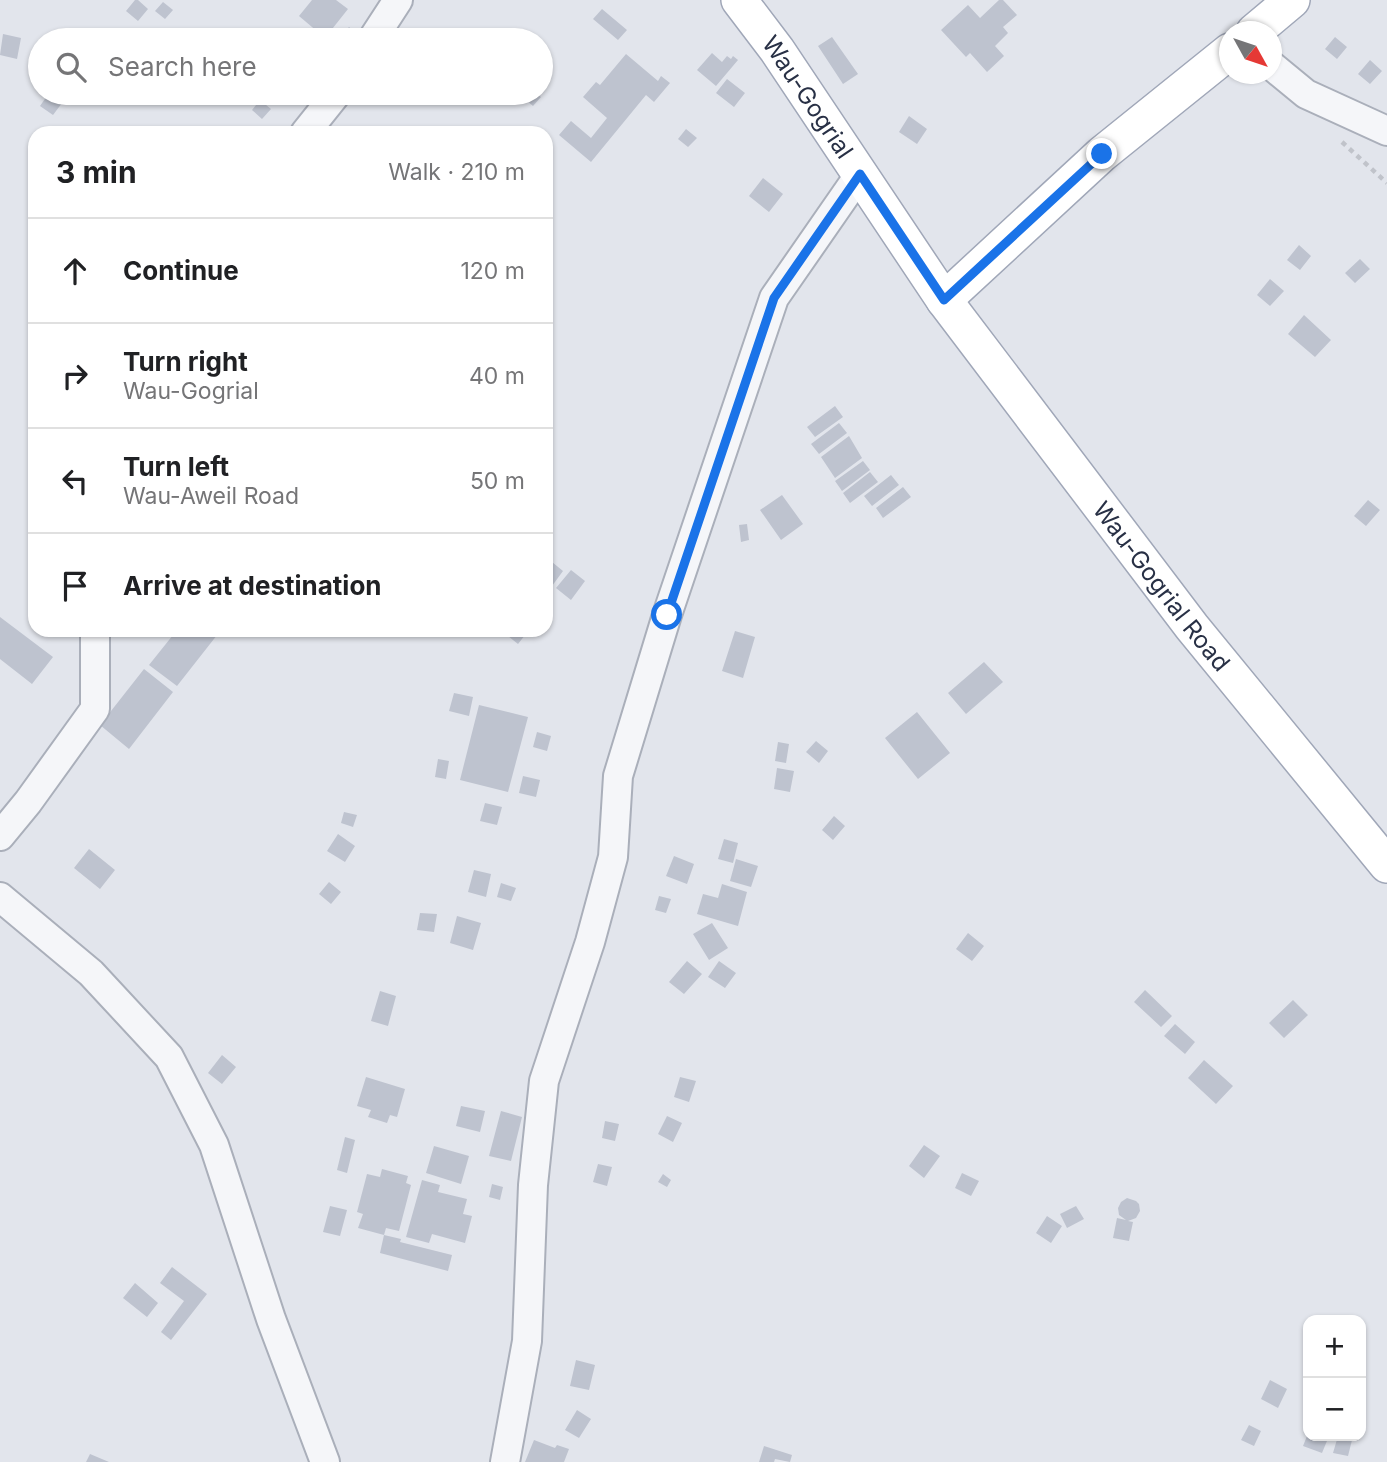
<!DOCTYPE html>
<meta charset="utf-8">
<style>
:root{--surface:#fff;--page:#f2f2f2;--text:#202124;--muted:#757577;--line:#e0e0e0}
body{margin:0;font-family:Inter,sans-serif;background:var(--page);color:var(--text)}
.controls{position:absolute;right:21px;bottom:21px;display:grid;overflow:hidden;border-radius:14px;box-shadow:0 2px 5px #0004}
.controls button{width:63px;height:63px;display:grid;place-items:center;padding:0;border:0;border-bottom:2px solid var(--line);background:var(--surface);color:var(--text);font:35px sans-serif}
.compass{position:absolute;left:1219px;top:21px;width:63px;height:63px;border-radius:50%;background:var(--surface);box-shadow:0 2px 5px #0004;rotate:130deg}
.stop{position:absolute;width:21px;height:21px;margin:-16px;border:5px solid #1a73e8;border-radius:50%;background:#fff}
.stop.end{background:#1a73e8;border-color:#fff;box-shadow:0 2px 7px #0008}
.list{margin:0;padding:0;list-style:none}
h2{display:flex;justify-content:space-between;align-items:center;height:91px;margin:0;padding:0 28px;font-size:30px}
h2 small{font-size:23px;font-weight:400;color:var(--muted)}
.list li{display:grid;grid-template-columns:46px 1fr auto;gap:21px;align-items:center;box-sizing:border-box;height:105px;padding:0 28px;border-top:2px solid var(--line)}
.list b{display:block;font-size:26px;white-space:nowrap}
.list p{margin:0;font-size:23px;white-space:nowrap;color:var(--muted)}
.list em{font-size:23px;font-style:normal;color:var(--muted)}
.icon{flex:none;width:38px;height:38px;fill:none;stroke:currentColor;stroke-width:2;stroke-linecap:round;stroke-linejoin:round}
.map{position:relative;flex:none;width:1387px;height:1462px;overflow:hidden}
.search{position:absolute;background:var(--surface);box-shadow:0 2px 5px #0004;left:28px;top:28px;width:525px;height:77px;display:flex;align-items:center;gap:18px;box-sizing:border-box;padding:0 24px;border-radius:38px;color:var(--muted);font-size:26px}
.panel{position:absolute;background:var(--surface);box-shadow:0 2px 5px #0004;left:28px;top:126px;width:525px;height:511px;border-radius:21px}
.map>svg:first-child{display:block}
.building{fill:#bec3cf}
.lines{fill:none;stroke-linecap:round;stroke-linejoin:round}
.minor-casing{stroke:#aaafba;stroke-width:32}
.major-casing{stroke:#a0a7b8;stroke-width:38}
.path{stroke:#c0c3ca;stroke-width:4.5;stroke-dasharray:5 5;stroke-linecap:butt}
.minor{stroke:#f5f6f9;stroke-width:28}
.major{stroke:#fff;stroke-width:35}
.route{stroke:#1a73e8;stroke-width:9}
.labels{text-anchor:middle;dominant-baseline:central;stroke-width:7;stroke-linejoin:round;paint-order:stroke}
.street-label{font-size:24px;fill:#283045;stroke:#f2f4f8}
</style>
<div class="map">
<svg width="1387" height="1462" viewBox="0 0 1387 1462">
<rect width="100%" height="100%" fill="#e2e5ec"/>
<path class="building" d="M135 0H138L148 9 138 21 126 11Z
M312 0H336L348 9 325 38 299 16Z
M999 0H1003L1017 15 1003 27 1008 33 995 46 1004 56 987 72 970 53 966 57 941 30 968 5 980 18Z
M163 2 173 10 165 19 155 11Z
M602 9 627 30 618 40 593 19Z
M349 27 359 36 356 40H338Z
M3 34 21 38 17 59 0 55Z
M832 37 858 74 843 84 818 46Z
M1335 37 1347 47 1337 59 1325 49Z
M712 53 722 62 727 56 731 59 733 56 738 60 716 86 697 70Z
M626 54 658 81 661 76 670 83 654 102 646 95 591 162 559 135 571 121 591 138 607 118 583 97 596 82 600 85Z
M1370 60 1382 71 1370 84 1358 74Z
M727 79 745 93 734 107 716 93Z
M49 93 62 103 53 115 40 106Z
M522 93H535L541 97 533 106 520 95Z
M260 100 271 109 262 119 252 110Z
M909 116 927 129 917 144 899 132Z
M686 129 697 138 688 147 678 139Z
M763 178 783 194 769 212 749 196Z
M1299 245 1311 256 1300 270 1287 260Z
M1360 259 1370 269 1355 283 1345 273Z
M1270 279 1284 291 1270 306 1257 295Z
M1304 315 1331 340 1315 357 1288 334Z
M835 406 843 417 815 437 807 427Z
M839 423 847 433 819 454 811 444Z
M849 436 862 458 835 478 821 457Z
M863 461 870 470 842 491 835 481Z
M870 472 878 482 850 503 843 493Z
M891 475 899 485 872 506 864 496Z
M903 487 911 497 883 518 876 508Z
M782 495 803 524 781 540 760 510Z
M1368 500 1380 510 1366 526 1354 516Z
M747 524 749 540 741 542 739 525Z
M552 562 563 571 552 586 546 581V569Z
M571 570 585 581 571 600 556 588Z
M0 617 53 657 32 684 0 659Z
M177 630H221L177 686 149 665Z
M504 630H529L518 644 503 632Z
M735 631 755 637 743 678 722 671Z
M984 662 1003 682 966 714 948 693Z
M144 669 173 692 129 749 100 725Z
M454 693 473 697 469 716 449 711Z
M479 705 528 717 508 792 460 780Z
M917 712 950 753 918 779 885 738Z
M537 732 551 736 547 751 533 747Z
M816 741 828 751 819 763 806 752Z
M778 742 789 744 786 763 775 761Z
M438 759 449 761 446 779 435 777Z
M777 768 794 771 790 792 774 789Z
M523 776 540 780 536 797 519 793Z
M485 803 502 807 497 825 480 821Z
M344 812 357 815 353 827 341 823Z
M834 816 845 826 833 840 822 830Z
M338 834 355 846 345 862 327 851Z
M724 839 738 843 733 863 718 859Z
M89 849 115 870 100 889 74 868Z
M674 856 694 864 687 884 666 876Z
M736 859 758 866 751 887 730 881Z
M474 870 491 874 486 897 468 892Z
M329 882 341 892 331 904 319 894Z
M501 883 516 888 511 901 497 897Z
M722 884 747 892 738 926 697 914 703 894 718 898Z
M659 896 671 899 666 913 655 910Z
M420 913 437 914 434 932 417 930Z
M457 916 481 923 473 950 450 943Z
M712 923 728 948 709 960 693 934Z
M968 933 984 946 972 961 956 949Z
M687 961 702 974 684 994 669 982Z
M719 961 736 973 725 988 708 977Z
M1145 990 1172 1016 1161 1027 1134 1002Z
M380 991 396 996 388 1026 371 1021Z
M1293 1000 1308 1015 1284 1038 1269 1023Z
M1175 1024 1195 1042 1185 1054 1164 1036Z
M222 1055 236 1067 222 1084 208 1073Z
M1204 1060 1233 1086 1216 1104 1188 1078Z
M366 1077 405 1089 397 1117 390 1115 387 1123 368 1117 371 1110 357 1106Z
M680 1077 696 1081 689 1102 674 1097Z
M461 1106 485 1111 480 1132 456 1126Z
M501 1111 522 1117 511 1161 489 1156Z
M667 1116 682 1123 673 1142 658 1134Z
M605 1121 619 1124 615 1141 602 1138Z
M345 1137 355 1140 347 1173 337 1170Z
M924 1145 940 1156 924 1178 909 1166Z
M434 1146 469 1156 461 1184 426 1173Z
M598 1164 612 1167 607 1186 593 1182Z
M382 1169 408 1176 406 1183 411 1185 399 1231 386 1228 384 1235 401 1239 400 1242 452 1255 448 1271 380 1253 384 1235 358 1228 363 1214 357 1212 367 1174 380 1177Z
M962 1173 979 1181 971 1196 955 1188Z
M663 1174 671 1180 667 1187 658 1182Z
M422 1180 440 1185 438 1192 467 1199 463 1214 472 1216 465 1243 432 1234 429 1243 406 1237Z
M492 1184 503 1187 500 1200 489 1197Z
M1127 1198 1136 1201 1139 1204 1140 1211 1136 1218 1128 1221 1133 1222 1129 1241 1113 1238 1117 1218 1126 1220 1119 1215 1118 1208 1121 1202Z
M330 1206 347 1210 340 1236 323 1232Z
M1076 1206 1084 1219 1067 1228 1060 1214Z
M1047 1216 1062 1226 1051 1243 1036 1233Z
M172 1267 207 1294 171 1340 161 1332 184 1301 160 1283Z
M135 1283 158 1303 147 1317 123 1298Z
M576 1360 595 1365 589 1390 570 1386Z
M1270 1380 1287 1389 1278 1408 1261 1399Z
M577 1410 591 1419 579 1438 565 1430Z
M1249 1425 1261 1431 1254 1446 1241 1440Z
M1307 1436H1329L1322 1453 1303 1446Z
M1338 1436H1353L1348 1456 1333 1453Z
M534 1440 555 1448 557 1445 569 1449 564 1462H525Z
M764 1446 792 1455 790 1462 775 1459 774 1462H759Z
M90 1454 109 1462H86Z"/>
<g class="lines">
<defs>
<path id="minor" d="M372 40 398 0
M1272 66 1306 94 1387 131
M305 133 337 93
M0 836 28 802 95 709V630
M0 897 91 973 169 1057 214 1145 271 1319 325 1462
M505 1462 527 1341 533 1185 544 1081 590 942 613 857 618 776 667 615 774 298 860 174"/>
<g id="major">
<path id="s1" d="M739 0 777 50 944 300 1192 627 1387 865"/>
<path d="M1254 32 1292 0"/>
<path d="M944 300 1102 154 1230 51"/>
</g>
</defs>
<use href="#minor" class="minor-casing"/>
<use href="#major" class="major-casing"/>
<path class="path" d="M1342 142 1387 183"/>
<use href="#minor" class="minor"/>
<use href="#major" class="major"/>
</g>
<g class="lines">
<path class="route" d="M667 615 774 298 860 174 944 300 1102 154"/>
</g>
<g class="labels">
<g class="street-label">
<text stroke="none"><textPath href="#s1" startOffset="119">Wau-Gogrial</textPath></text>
<text stroke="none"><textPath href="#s1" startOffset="723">Wau-Gogrial Road</textPath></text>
</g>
</g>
</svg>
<div class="controls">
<button>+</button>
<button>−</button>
</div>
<svg class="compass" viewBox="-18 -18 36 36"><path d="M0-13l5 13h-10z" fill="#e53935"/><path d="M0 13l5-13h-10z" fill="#757577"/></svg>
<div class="stop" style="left:667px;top:615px"></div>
<div class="stop end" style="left:1102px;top:154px"></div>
<div class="search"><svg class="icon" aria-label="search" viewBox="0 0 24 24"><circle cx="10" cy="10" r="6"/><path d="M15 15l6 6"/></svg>Search here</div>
<section class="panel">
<h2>3 min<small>Walk · 210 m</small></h2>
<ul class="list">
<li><svg class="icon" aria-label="ahead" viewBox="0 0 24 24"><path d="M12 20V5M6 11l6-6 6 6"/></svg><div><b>Continue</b></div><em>120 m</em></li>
<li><svg class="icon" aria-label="right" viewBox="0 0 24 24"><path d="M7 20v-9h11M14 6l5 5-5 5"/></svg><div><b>Turn right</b><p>Wau-Gogrial</p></div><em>40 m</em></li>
<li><svg class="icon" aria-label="left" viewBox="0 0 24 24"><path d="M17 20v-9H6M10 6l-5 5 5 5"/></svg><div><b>Turn left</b><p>Wau-Aweil Road</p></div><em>50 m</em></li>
<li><svg class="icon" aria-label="arrive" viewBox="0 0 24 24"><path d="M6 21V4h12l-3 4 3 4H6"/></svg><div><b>Arrive at destination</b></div></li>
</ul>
</section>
</div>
